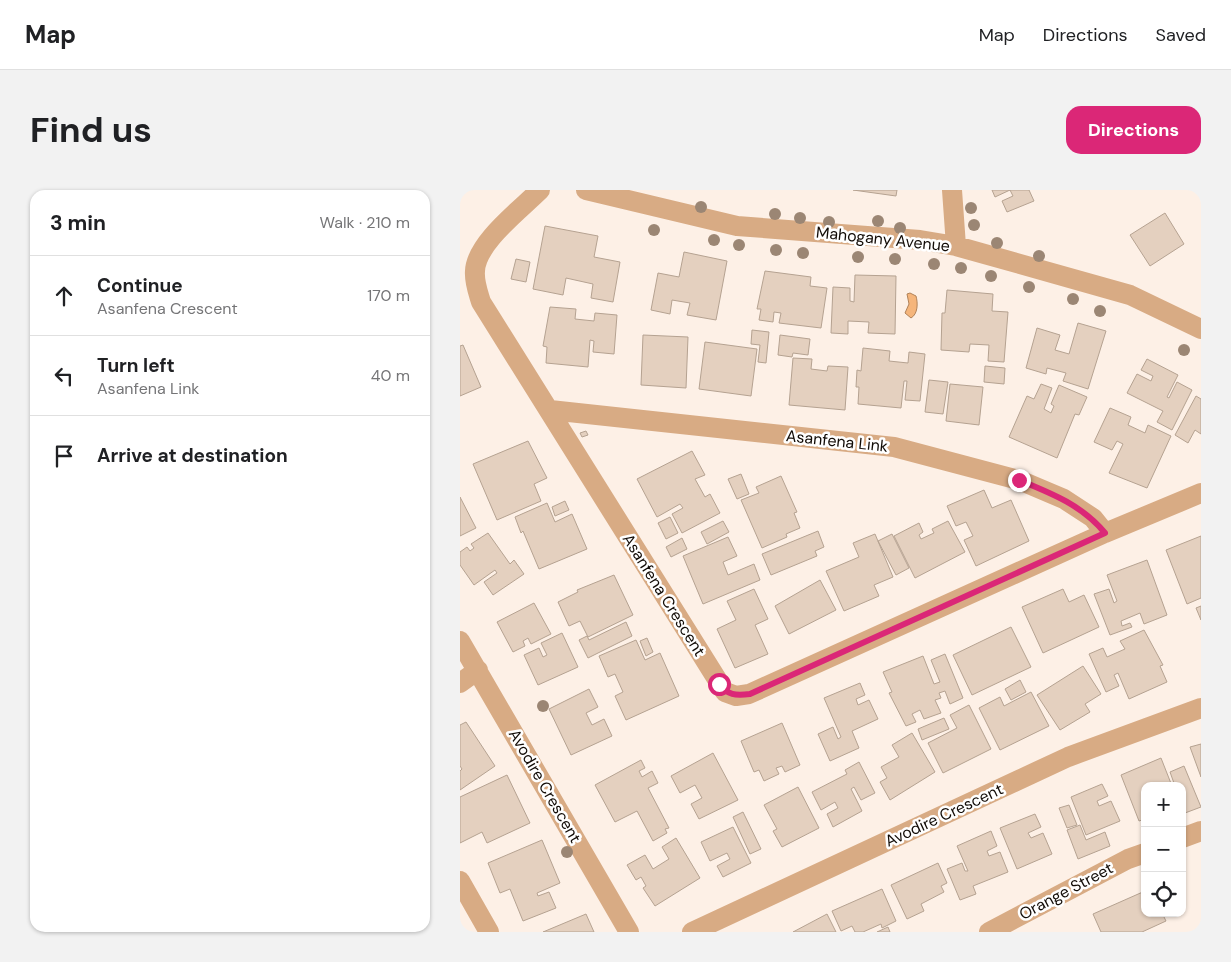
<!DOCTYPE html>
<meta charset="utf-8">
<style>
:root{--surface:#fff;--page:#f2f2f2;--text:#202124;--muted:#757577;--line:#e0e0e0;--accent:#db2777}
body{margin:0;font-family:"DM Sans",sans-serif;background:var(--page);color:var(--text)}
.controls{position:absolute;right:15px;bottom:15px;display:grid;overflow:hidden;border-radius:10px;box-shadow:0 1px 4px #0004}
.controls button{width:45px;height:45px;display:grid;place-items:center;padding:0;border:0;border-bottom:1px solid var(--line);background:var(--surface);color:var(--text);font:25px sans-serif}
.stop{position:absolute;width:15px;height:15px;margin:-11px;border:4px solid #db2777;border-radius:50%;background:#fff}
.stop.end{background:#db2777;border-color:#fff;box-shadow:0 1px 5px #0008}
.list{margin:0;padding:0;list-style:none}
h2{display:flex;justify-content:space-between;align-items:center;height:65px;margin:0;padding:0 20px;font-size:21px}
h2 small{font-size:16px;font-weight:400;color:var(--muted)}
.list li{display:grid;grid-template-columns:32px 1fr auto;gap:15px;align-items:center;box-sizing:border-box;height:80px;padding:0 20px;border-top:1px solid var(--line)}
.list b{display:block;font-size:19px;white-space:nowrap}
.list p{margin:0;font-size:16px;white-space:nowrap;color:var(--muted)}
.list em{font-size:16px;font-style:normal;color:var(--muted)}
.icon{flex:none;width:28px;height:28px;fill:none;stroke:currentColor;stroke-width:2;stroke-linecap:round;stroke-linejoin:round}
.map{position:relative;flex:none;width:741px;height:742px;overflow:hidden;border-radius:15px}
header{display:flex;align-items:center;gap:30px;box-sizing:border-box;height:70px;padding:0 25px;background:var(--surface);border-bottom:1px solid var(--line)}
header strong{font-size:24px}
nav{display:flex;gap:28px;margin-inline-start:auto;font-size:18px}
.intro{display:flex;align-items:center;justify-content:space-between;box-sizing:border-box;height:120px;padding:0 30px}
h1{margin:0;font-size:35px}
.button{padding:12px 22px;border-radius:15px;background:var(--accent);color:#fff;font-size:18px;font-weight:700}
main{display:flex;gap:30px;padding:0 30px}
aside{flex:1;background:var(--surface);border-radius:15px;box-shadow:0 1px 4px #0004}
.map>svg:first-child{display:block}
.water{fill:#f5b57b;stroke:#b18258}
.building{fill:#e4d0bf;stroke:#b5a291}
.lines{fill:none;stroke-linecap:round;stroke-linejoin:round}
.minor{stroke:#d8ab84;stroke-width:20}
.tree{fill:#9b8674}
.route{stroke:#db2777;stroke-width:6}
.labels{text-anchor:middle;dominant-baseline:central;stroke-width:5;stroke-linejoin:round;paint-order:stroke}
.street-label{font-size:16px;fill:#110b06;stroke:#fff}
</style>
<header>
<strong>Map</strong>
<nav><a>Map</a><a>Directions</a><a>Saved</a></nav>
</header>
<div class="intro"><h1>Find us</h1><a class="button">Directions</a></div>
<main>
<aside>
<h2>3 min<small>Walk · 210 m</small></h2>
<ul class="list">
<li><svg class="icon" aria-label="ahead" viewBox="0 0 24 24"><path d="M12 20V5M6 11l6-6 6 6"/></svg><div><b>Continue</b><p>Asanfena Crescent</p></div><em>170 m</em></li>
<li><svg class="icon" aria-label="left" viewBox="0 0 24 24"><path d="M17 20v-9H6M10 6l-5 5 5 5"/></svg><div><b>Turn left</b><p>Asanfena Link</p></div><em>40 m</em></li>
<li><svg class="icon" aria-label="arrive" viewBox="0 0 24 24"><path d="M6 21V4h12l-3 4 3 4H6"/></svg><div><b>Arrive at destination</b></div></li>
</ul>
</aside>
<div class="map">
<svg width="741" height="742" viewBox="0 0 741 742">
<rect width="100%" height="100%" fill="#fdf0e6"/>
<path class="water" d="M450 103 456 106C458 113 458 124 451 128L445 123 449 114 447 104Z"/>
<path class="building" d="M393 0H437L436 6Z
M532 0H569L574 11 547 22 542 11 553 6 550 0 535 7Z
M705 23 724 54 690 76 670 45Z
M85 36 138 46 134 67 160 72 153 112 131 108 133 94 106 88 103 105 73 99Z
M224 62 267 71 256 130 227 125 230 113 212 110 210 124 191 120 198 83 219 87Z
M56 69 70 72 66 92 51 89Z
M305 81 351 87 350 96 367 98 361 138 319 133 321 123 314 122 313 132 299 130 301 119H297Z
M395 85 436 86 435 144 408 143 409 132 388 131V144L371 143 373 97 390 98V111L394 112Z
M487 100 533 104 532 121 548 122 544 172 528 171 529 155 510 154 509 162 481 160 482 123H485Z
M90 117 116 119 115 129 134 131 135 123 157 125 154 164 133 162 134 151 130 150 128 177 86 173 87 157 83 156Z
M618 133 646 141 628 199 603 191 606 183 587 178 586 184 566 178 577 138 600 145 595 160 609 164Z
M292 140 309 142 306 173 298 172 300 155 291 154Z
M183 145 228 147 226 198 181 195Z
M320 145 350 149 348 165 333 163 332 167 318 165Z
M245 152 297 159 291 206 239 199Z
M3 155 21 197 0 206V156Z
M403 158 430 161 429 171 448 173 449 162 465 164 460 211 445 210 447 191H444L441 218 398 214 399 197H396L397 180 401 181Z
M333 168 352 169 351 179 367 181 368 176 388 177 385 220 329 215Z
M687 169 718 185 707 207 709 208 717 192 732 200 712 240 697 232 703 221 667 203 677 184 691 191 693 186 681 180Z
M525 176 545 178 544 194 524 192Z
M469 190 488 192 483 224 465 222Z
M490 194 523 197 519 235 486 231Z
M581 194 592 198 584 219 591 223 594 216 591 214 599 195 627 207 619 225 615 224 597 268 549 247 567 206 574 209Z
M736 206 741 209V244L735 240 728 253 715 245Z
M650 218 671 227 668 235 685 243 688 235 711 246 687 298 649 283 663 254 657 251 652 260 634 252Z
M126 241 128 245 122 247 120 243Z
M68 251 87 288 74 294 81 311 37 330 13 274Z
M232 261 245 285 235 289 245 307 250 304 260 323 222 343 212 324 223 318 220 314 197 327 177 289Z
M281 284 289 304 277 309 268 289Z
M321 286 337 322 334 323 340 338 326 344 327 347 302 358 281 310 299 303 296 297Z
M524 300 532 318 551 310 569 351 516 376 504 350 513 346 506 332 496 336 487 316Z
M0 307 16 338 0 346Z
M105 311 109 320 95 326 92 317Z
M87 313 95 332 112 324 127 359 79 379 63 341 61 343 55 327Z
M210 327 218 343 206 349 198 333Z
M263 331 269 342 247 354 241 342Z
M488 331 505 362 455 388 434 346 459 333 463 342 459 345 461 349 474 343 472 339Z
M358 341 364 357 355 361 357 366 311 385 302 364Z
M28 343 50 374 54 370 64 384 33 405 24 392 37 383 35 380 14 395 0 375V362L7 357 10 361 14 358 11 354Z
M415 344 433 387 414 395 419 406 384 421 366 381 399 367 393 353Z
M432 344 449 378 436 385 418 351Z
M741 346V408L727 414 706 360Z
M268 347 277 366 263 372 268 385 294 374 300 390 243 414 223 366Z
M222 348 227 359 211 367 206 357Z
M687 370 707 425 684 434 680 423 661 431 662 436 670 433 672 437 650 445 634 404 649 399 654 413 657 411 647 385Z
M154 385 173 425 128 447 120 431 109 436 98 412 118 402 117 400Z
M360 390 376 420 329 444 315 416Z
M294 399 308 429 295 435 308 464 275 478 257 439 276 430 267 411Z
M603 399 609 412 624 405 639 437 583 463 562 417Z
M74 413 91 444 71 454 68 448 63 451 65 456 53 462 37 432Z
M741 416V430L736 418Z
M166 432 172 446 128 468 119 450 127 446 129 450Z
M551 437 571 477 512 505 493 465Z
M684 440 703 475 700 476 707 492 669 509 658 483 654 485 659 496 646 502 629 464 643 458 647 467 665 459 660 451Z
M102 443 118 477 78 495 64 465 79 458 83 467 87 465 81 453Z
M187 448 193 462 186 466 180 451Z
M176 450 185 470 200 463 219 506 166 530 155 506 163 502 155 484 148 487 139 466Z
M485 464 503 508 490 514 485 501 479 503 481 508 475 510 481 523 464 529 460 520 452 524 456 532 446 536 429 503 432 502 423 482 463 466 474 494 480 492 471 470Z
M623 476 641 504 625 514 630 522 600 540 577 505Z
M560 490 566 502 551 510 545 499Z
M400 493 405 505 396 509 398 515 409 510 418 529 392 541 399 558 370 571 358 544 373 537 378 549 381 547 364 508Z
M129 499 138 517 126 523 132 535 144 529 152 546 111 565 89 519Z
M571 502 589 536 540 560 519 518 540 507 544 516Z
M509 515 531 559 483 583 468 553 497 538 490 525Z
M484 528 489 539 462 550 458 539Z
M6 532 35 576 0 600V581L2 579 0 576V535Z
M322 533 340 575 325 582 322 576 316 578 319 584 304 591 299 580 294 582 281 551Z
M452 543 475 582 430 610 420 592 427 588 421 577 439 567 432 555Z
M741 554V587L730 557Z
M253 563 278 610 239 629 231 614 242 608 235 595 220 603 211 586Z
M701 568 712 596H685V629L679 631 661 585Z
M181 570 185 578 179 581 182 587 192 581 198 593 188 598 209 638 205 639 207 643 193 651 177 621 155 632 135 595Z
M399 572 415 603 401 610 394 597 391 599 402 621 373 637 367 624 378 618 375 612 361 620 352 602 387 584 385 580Z
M724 576 741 617 725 623 722 615V596H715L710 582Z
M47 585 70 633 27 653 22 642 0 653V607Z
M642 594 648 606 637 611 639 616 651 611 660 631 626 645 611 607Z
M338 597 359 638 322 657 313 641 317 639 304 615Z
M609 615 617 635 607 638 599 618Z
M283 622 301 659 290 664 273 627Z
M575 624 581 637 568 643 571 648 583 643 592 664 557 679 540 638Z
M620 635 626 650 645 642 650 656 618 669 607 640Z
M273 637 291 673 263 687 257 676 270 669 267 663 250 671 241 652Z
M531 641 537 656 527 661 529 666 540 662 548 682 513 696 516 704 500 710 487 679 502 673 505 681H508L497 656Z
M216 648 240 688 195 716 183 698 186 696 181 687 176 690 167 675 185 665 193 679 209 669 202 657Z
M82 650 100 693 77 703 78 706 89 702 96 718 63 731 50 699 40 703 28 673Z
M478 673 487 693 481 696 484 702 461 714 464 721 447 729 431 695Z
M422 699 436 731 422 738 421 734 403 742H395L392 736 381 741 372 721Z
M685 701V723H702L706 731 682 742H641L633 724Z
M126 724 134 742H83Z
M367 724 376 742H333Z
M428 737 430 742H417Z"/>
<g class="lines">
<path class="minor" d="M80 0C60 20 16 53 15 81 14 92 18 102 21 112L265 502 276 506 289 504 645 343 741 303
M126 0 277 36 460 50 496 56 670 105 741 139
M492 0 496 56
M90 220 434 257 559 290 604 309 633 328 645 343
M0 451 169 742
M0 493 18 480
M722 648 741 641
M0 691 29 742
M232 742 608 567 741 518
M529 742 668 669 685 663"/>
</g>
<g class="tree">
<circle cx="241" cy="17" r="6"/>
<circle cx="511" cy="18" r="6"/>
<circle cx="315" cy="24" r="6"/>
<circle cx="340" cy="28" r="6"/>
<circle cx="418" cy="31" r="6"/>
<circle cx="369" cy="32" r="6"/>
<circle cx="514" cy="35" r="6"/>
<circle cx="440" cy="38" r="6"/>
<circle cx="194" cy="40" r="6"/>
<circle cx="254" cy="50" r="6"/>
<circle cx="537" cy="53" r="6"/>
<circle cx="279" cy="55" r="6"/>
<circle cx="316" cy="60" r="6"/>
<circle cx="343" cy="63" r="6"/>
<circle cx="579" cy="66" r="6"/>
<circle cx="398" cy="67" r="6"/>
<circle cx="435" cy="69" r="6"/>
<circle cx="474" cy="74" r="6"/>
<circle cx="501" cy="78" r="6"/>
<circle cx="531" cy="86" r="6"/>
<circle cx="569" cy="97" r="6"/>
<circle cx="613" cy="109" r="6"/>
<circle cx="640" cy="121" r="6"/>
<circle cx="724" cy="160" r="6"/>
<circle cx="83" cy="516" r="6"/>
<circle cx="107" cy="662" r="6"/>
</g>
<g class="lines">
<path class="route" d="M259 494C268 505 275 506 290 504L645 343C622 315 591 303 559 290"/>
</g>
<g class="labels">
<g class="street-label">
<text transform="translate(423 49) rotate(6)">Mahogany Avenue</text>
<text transform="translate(377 251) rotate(6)">Asanfena Link</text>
<text transform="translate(204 405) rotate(58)">Asanfena Crescent</text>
<text transform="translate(85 596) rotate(60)">Avodire Crescent</text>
<text transform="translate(484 625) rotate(-25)">Avodire Crescent</text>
<text transform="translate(606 701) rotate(-28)">Orange Street</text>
</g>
</g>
</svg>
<div class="controls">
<button>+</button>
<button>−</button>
<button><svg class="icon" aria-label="locate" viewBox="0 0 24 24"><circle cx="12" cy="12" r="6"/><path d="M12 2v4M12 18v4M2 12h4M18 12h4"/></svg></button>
</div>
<div class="stop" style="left:259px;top:494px"></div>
<div class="stop end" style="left:559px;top:290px"></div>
</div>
</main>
